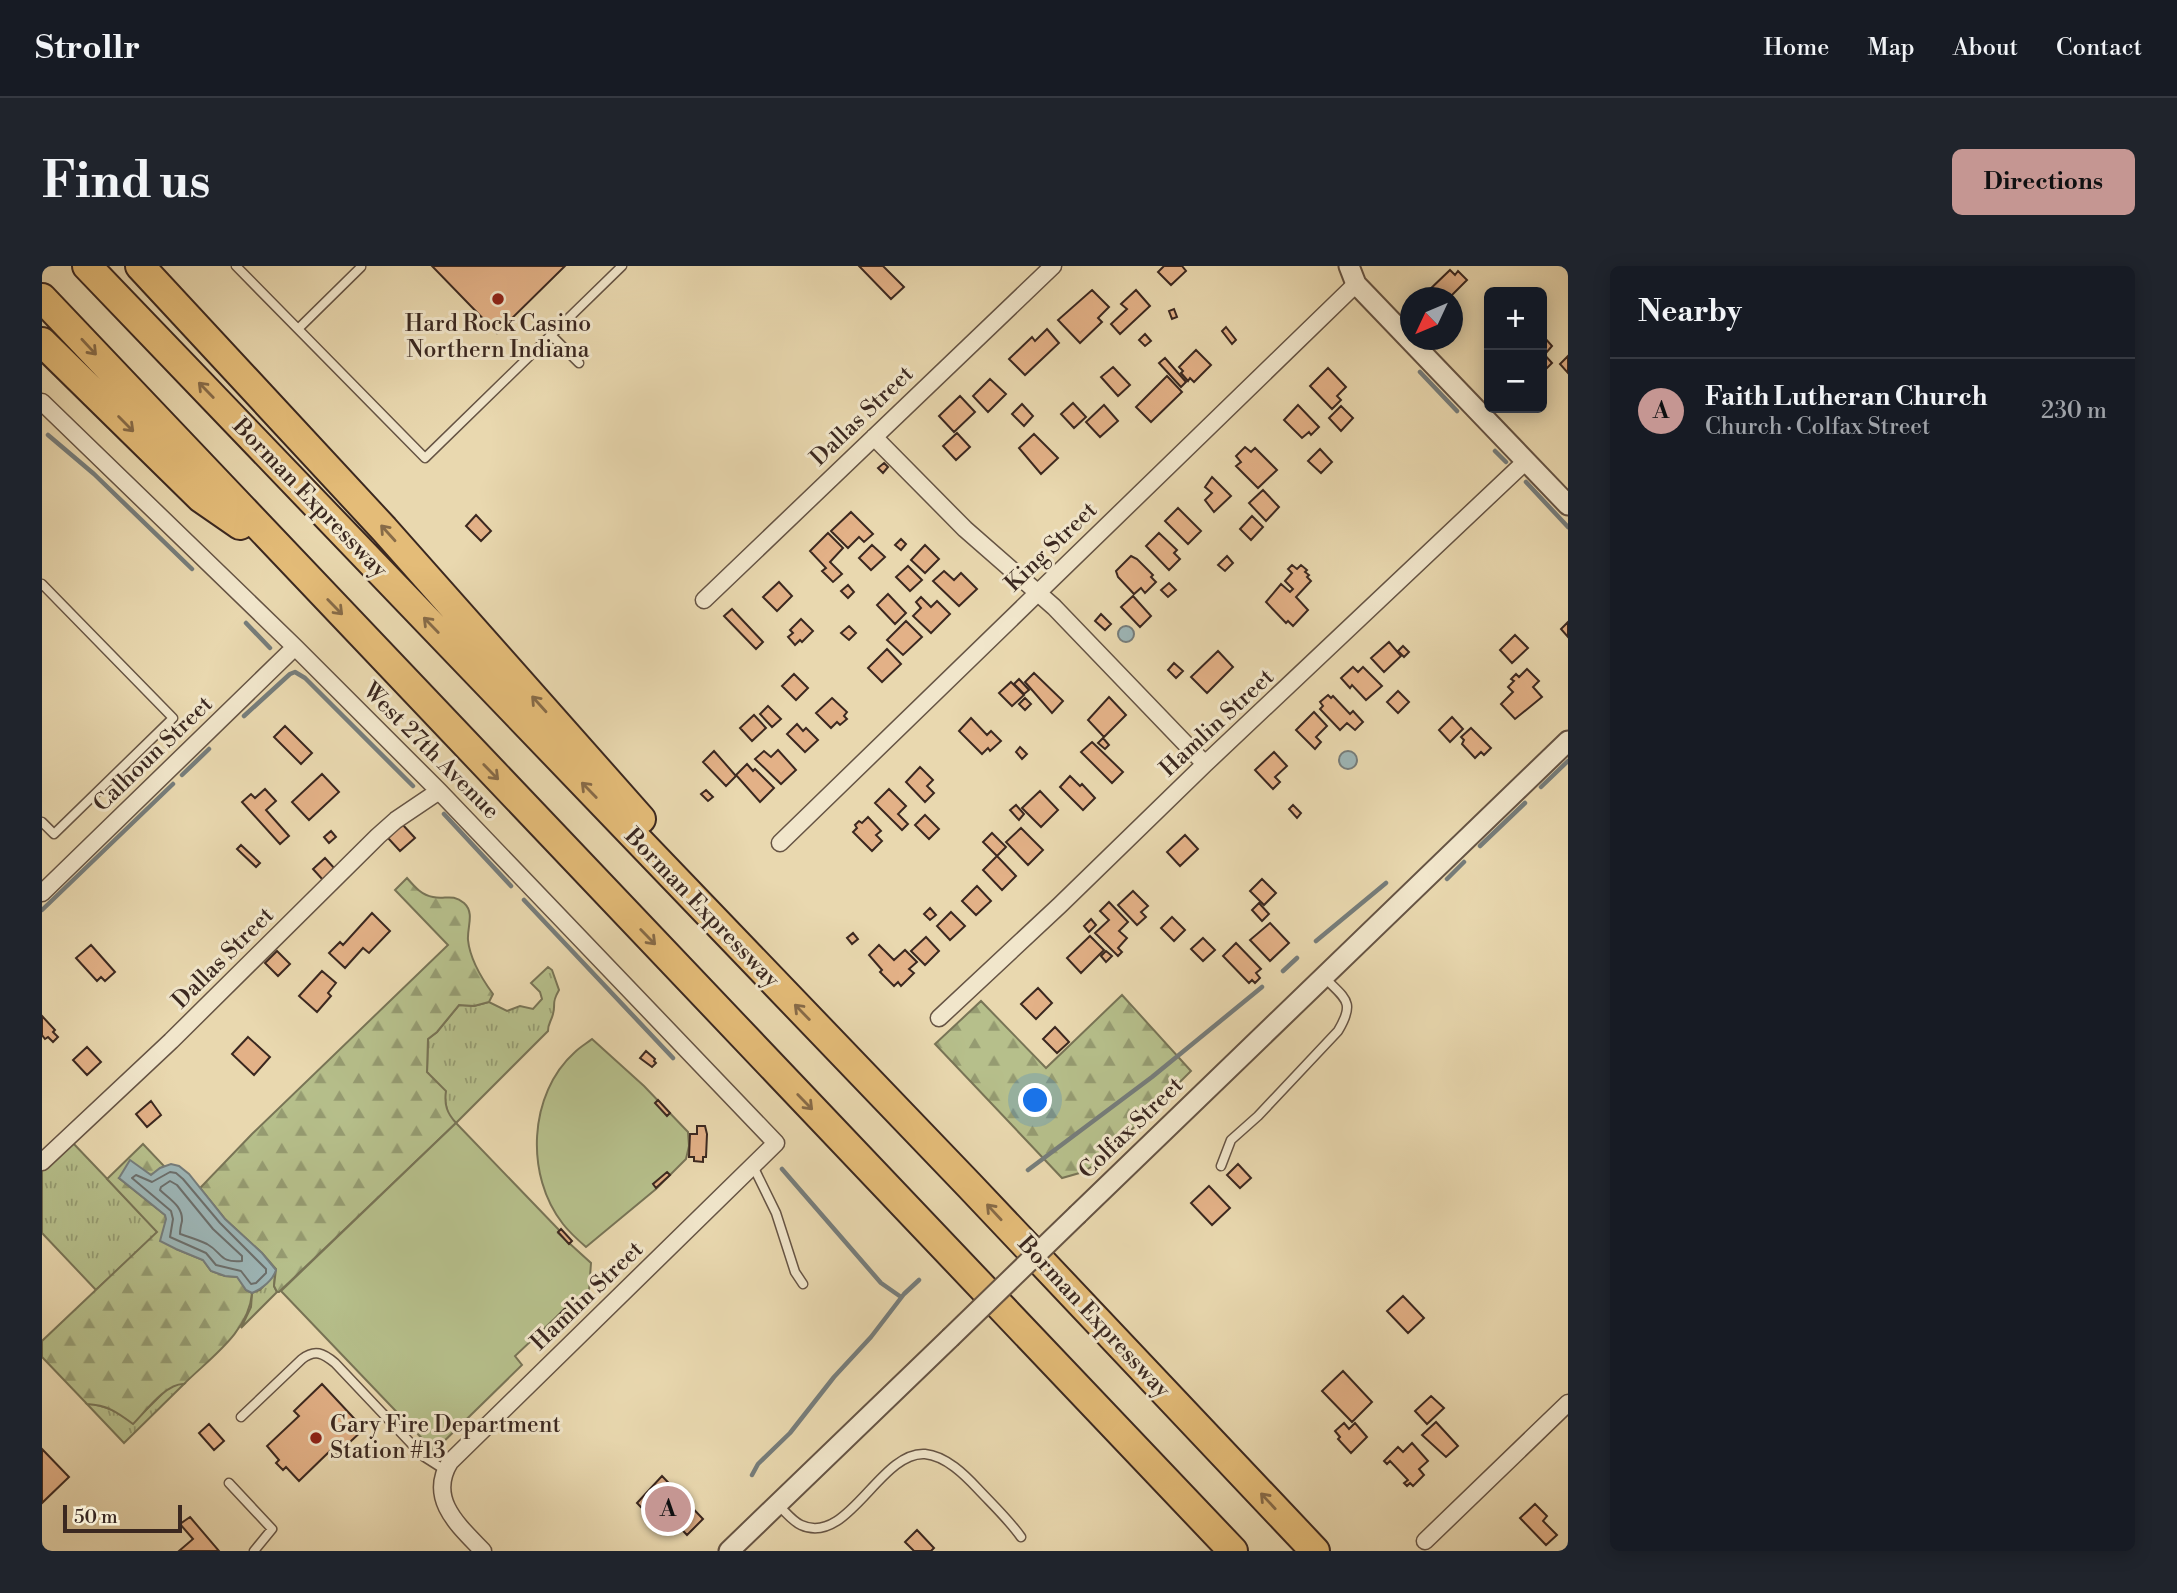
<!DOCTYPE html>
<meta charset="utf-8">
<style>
:root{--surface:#171b24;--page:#20242c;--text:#f1f3f6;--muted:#9ea1a6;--line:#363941;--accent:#c59692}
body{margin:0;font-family:"Libre Bodoni",serif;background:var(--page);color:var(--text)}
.controls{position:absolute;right:21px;top:21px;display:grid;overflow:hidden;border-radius:10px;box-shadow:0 4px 18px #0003}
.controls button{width:63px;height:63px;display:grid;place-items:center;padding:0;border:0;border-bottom:2px solid var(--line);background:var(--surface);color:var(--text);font:35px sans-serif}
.compass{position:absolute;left:1358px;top:21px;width:63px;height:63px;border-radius:50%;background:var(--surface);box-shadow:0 4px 18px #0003;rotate:226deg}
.scale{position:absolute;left:21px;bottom:18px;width:119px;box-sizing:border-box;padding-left:7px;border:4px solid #3b2820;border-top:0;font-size:19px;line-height:24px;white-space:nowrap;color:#3b2820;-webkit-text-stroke:5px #f1e6cb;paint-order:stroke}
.you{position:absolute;left:994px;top:835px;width:24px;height:24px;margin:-18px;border:5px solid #fff;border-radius:50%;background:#1a73e8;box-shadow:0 0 0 10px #1a73e833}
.badge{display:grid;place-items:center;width:46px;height:46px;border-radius:50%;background:var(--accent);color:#111;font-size:23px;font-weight:700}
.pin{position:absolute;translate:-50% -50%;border:4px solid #fff;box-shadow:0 2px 7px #0006}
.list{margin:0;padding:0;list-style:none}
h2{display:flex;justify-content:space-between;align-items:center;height:91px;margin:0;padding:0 28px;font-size:30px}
h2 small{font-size:23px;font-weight:400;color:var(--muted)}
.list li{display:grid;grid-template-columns:46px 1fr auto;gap:21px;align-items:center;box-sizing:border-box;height:105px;padding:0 28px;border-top:2px solid var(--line)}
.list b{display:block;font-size:26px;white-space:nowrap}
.list p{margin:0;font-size:23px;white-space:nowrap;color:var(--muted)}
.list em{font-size:23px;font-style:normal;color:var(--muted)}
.map{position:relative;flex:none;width:1526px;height:1285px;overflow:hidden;border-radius:10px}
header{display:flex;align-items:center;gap:42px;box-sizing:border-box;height:98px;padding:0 35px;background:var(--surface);border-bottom:2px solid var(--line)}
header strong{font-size:33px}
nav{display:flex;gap:38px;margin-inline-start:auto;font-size:24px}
.intro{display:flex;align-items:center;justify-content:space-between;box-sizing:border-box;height:168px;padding:0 42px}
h1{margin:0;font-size:49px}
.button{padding:18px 32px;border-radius:10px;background:var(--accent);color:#111;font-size:24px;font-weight:700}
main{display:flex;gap:42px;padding:0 42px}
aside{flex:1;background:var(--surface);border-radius:10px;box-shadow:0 4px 18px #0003}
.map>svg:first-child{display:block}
.grass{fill:url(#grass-tufts);stroke:#787456;stroke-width:2}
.forest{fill:url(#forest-firs);stroke:#787456;stroke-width:2}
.pitch{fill:#b6bf8b;stroke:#787456;stroke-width:2}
.water{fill:#9db6b7;stroke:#767d7b;stroke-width:2}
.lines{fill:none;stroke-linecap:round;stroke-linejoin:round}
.shore{stroke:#6c6f6c;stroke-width:2}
.stream{stroke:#767d7b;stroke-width:4.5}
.building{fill:#e3b187;stroke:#3b2820;stroke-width:2}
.service-casing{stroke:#665444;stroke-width:11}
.minor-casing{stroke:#665444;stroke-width:19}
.tertiary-casing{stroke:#665444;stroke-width:23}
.motorway-casing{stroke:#3b2820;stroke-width:32}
.service{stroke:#f1e6cb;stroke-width:8}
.minor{stroke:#f1e6cb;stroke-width:16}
.tertiary{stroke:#f1e6cb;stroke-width:19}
.motorway{stroke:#e4bc78;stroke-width:28}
.tertiary-bridge-casing{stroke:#665444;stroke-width:23;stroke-linecap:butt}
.tertiary-bridge{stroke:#f1e6cb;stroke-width:19}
.oneway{stroke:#876b48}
.poi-dot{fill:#8f2418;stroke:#f1e6cb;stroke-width:2.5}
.labels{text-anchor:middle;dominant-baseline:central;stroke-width:6;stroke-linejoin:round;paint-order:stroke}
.poi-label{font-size:23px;fill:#3b2820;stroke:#f1e6cb}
.street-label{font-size:23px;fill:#3b2820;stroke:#f1e6cb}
</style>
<header>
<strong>Strollr</strong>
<nav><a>Home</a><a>Map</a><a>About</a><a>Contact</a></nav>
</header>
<div class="intro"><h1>Find us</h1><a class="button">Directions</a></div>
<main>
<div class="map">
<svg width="1526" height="1285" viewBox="0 0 1526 1285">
<defs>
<pattern id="grass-tufts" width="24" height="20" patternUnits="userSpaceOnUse" patternTransform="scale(1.75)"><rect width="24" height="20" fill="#b6bf8b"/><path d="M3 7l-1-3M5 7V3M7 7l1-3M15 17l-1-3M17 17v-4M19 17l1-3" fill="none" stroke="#959b71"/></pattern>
<pattern id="forest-firs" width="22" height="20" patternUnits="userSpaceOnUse" patternTransform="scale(1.75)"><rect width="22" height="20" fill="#b6bf8b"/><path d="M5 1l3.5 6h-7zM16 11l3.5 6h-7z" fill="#959b71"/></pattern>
</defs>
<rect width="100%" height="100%" fill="#e9d8af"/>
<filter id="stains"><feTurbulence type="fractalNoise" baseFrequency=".00286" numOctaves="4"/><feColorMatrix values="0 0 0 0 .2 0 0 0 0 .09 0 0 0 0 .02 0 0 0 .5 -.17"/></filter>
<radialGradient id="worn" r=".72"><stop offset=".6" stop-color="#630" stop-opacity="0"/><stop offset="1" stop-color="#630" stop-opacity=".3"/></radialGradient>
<path class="grass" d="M506 701 510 704 517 724C509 738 514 737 511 748 509 756 506 757 506 765L414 857 406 849 403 835 385 806 386 773 395 766 417 739 432 740 447 736 465 745 478 740 491 743 500 733 498 726 489 717Z
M30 876 116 966 54 1024 0 967V905Z
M233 1008 232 1020 235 1026 199 1062 209 1041 210 1027 218 1024Z
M135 1118H142L82 1177 45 1138C65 1139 75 1146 91 1157L126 1122Z"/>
<path class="forest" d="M365 612C372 620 379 629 391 631 403 634 410 627 422 637 433 647 425 661 426 674 428 693 440 713 451 728L447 736 432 740 417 739 395 766 386 773 385 806 404 825C402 839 405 847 414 857L237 1026H235L232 1020 234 1003 220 987 183 953 158 922 210 868 406 679 353 624Z
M1080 729 1149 805 1057 896 1041 906 1020 912 893 778 939 735 1004 802Z
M101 878 122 900 109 909 95 901 77 912 123 949 134 983 161 994 169 1005 183 1010 196 1011 204 1024 210 1027C207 1066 168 1092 142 1118 124 1117 103 1146 91 1158 75 1146 65 1139 45 1138L0 1091V1075L115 966 65 913Z"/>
<path class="pitch" d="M550 773 602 820 646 866 647 880 644 893 614 923 544 981C536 974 528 967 521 958 483 910 486 828 533 786 538 781 545 777 550 773Z
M414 857 518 965 516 967 549 997 547 1024 530 1040 527 1039 473 1090 480 1099 392 1185 239 1025Z"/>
<path class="water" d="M1076 368a8 8 0 1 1 16 0a8 8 0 1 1-16 0Z
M1297 494a9 9 0 1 1 18 0a9 9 0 1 1-18 0Z
M88 894 109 909 118 902 129 898 137 900 147 908 183 953 220 987 234 1004C231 1014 220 1023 210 1027L204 1024 195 1011 183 1010 169 1005 161 994 134 983 118 975 124 953 123 949 77 912Z"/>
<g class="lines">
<path class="shore" d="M128 906 134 907 141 913 178 957 224 1003V1007L214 1017 209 1018 199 1005 174 999 164 987 128 971 131 953 129 945 90 912 94 909 110 916Z
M128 915 135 919 171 963 200 990V995C177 997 181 987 165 978 157 974 147 971 138 968 138 963 139 959 140 955 141 940 127 933 118 924L119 921Z"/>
<path class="stream" d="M1378 106 1415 145
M6 169 52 208 150 303
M1453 185 1464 196
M1484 216 1526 261
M204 357 228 382
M202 450 248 408 253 406 263 412 371 520
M140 509 167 483
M1499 521 1526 495
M402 548 469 620
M1438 580 1483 537
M1405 613 1422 596
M482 634 631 792
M0 644 131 518
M1274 675 1344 617
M1241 705 1255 692
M740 903 839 1017 859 1031
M986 904 1110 811 1220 721
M710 1209 716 1198 748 1167 792 1111 829 1071 862 1028 877 1014"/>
</g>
<path class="building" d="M390 0H523L455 67Z
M817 0H841L862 21 849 33Z
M1122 0H1140L1144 5 1129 19 1116 6Z
M1408 4 1413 9 1416 5 1425 14 1407 32H1384L1382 29Z
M1050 24 1067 41 1056 52 1060 56 1038 77 1016 54Z
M1094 24 1108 40 1078 68 1069 58 1085 43 1079 38Z
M1132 43 1135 51 1130 53 1127 45Z
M1184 61 1194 74 1190 78 1180 65Z
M1005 63 1017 77 983 109 967 93 990 71 993 75Z
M1103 68 1109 75 1103 80 1097 74Z
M1502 71 1510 80 1504 87 1500 83V73Z
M1154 84 1169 99 1152 116 1148 112 1146 115 1139 107 1141 105 1137 101Z
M1500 86 1510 97 1500 107Z
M1526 90V107L1518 98Z
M1123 92 1144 116 1139 121 1117 97Z
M1071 101 1088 119 1076 130 1059 111Z
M1286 102 1304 121 1295 130 1299 134 1290 143 1268 120Z
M1125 110 1140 126 1109 156 1094 141Z
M948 113 964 128 946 146 931 130Z
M918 130 933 146 912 166 897 150Z
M1031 137 1044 151 1032 162 1019 148Z
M980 138 991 150 982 160 970 148Z
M1062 139 1076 155 1058 171 1044 156Z
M1256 139 1277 161 1269 169 1267 166 1260 172 1242 154Z
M1299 140 1311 152 1299 165 1287 152Z
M915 167 928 181 914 194 901 180Z
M992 168 1016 192 999 208 977 182Z
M1203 181 1209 186 1213 182 1235 204 1216 222 1194 200 1199 196 1194 190Z
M1278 183 1290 196 1279 207 1266 195Z
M842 197 846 201 841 207 836 202Z
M1170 211 1189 230 1172 246 1163 234 1170 227 1163 221Z
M1221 224 1237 241 1224 255 1207 237Z
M1136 242 1159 265 1146 278 1123 255Z
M809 246 831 268 822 276 817 271 806 282 789 265Z
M434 249 449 265 439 275 424 260Z
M1210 250 1221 261 1209 274 1198 263Z
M786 267 801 282 788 296 800 308 791 316 780 305 784 302 768 285Z
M1117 267 1135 284 1132 287 1138 293 1127 304 1104 280Z
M859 273 864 278 859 284 853 279Z
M830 279 843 291 829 304 817 292Z
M883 279 897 293 883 307 869 294Z
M1089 290 1095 293 1111 309 1109 311 1114 316 1103 327 1099 322 1092 328 1076 311 1074 305Z
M1185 290 1191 297 1183 305 1176 299Z
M1250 299 1255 303 1259 299 1265 304 1263 306 1267 309 1265 311 1269 315 1254 331 1266 344 1251 360 1246 355 1244 357 1224 336 1239 318 1248 326 1251 323 1243 315 1250 307 1246 303Z
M866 300 880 314 868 325 854 311Z
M902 305 912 314 919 307 935 323 917 340 891 315Z
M737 316 750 330 735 345 721 331Z
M1127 317 1134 324 1126 331 1119 324Z
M806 319 812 326 806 332 799 325Z
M846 328 864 347 853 358 835 339Z
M1091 330 1109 350 1098 361 1079 341Z
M879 331 889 341 895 335 908 348 889 367 871 350 879 342 874 336Z
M690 343 721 376 714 383 682 350Z
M1059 348 1069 358 1063 364 1053 355Z
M759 353 771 365 760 376 758 374 753 379 746 371 751 367 748 364Z
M864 355 880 371 861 389 845 374Z
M1526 356V371L1519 363Z
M807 360 814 367 807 374 799 367Z
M1473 369 1486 382 1470 397 1458 384Z
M1347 376 1359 390 1342 406 1329 392Z
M1361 380 1367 386 1362 391 1356 385Z
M845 383 859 398 840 416 826 402Z
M1176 385 1191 401 1165 427 1149 411Z
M1132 397 1141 405 1134 412 1126 404Z
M1311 401 1316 406 1321 401 1340 420 1324 434 1310 419 1308 422 1299 412Z
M1485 403 1497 415 1491 421 1500 431 1473 453 1459 438 1471 426 1466 421 1472 415 1469 413 1474 408 1477 411Z
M992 407 1021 435 1010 447 983 416Z
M752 408 766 422 754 434 740 420Z
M977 413 987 424 982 428 972 418Z
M969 416 982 429 970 440 957 427Z
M1356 425 1367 436 1356 447 1345 436Z
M1286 429 1289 432 1291 430 1308 448 1311 445 1321 456 1313 464 1305 457 1298 464 1278 443 1281 440 1278 436Z
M1067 431 1084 449 1062 471 1046 454Z
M790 432 805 446 802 450 805 453 798 459 795 456 789 462 774 447Z
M983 432 989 438 983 444 977 438Z
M726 440 739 453 730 461 718 448Z
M1272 446 1285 460 1274 471 1279 476 1273 483 1254 464Z
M712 449 724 462 710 475 698 462Z
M1410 451 1421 463 1408 476 1397 464Z
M929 452 945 469 949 465 959 475 948 485 946 482 940 488 917 465Z
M755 458 761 465 764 462 776 474 763 486 745 468Z
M243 460 270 487 259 498 232 471Z
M1429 462 1449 482 1442 489 1439 486 1433 492 1420 478 1422 474 1419 471Z
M1061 472 1067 479 1063 483 1056 477Z
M1050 476 1081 506 1070 517 1039 486Z
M978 481 985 488 980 493 974 486Z
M736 484 754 504 739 518 713 493 722 485 729 491Z
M672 485 694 510 684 520 661 496Z
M1232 486 1245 500 1233 511 1238 516 1231 523 1213 504Z
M705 498 711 505 713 503 732 522 718 536 694 509Z
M878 501 891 514 885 520 892 527 883 536 864 516Z
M280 508 297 526 267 554 250 536Z
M1028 510 1038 520 1040 518 1053 532 1041 544 1018 521Z
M223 523 234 535 224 544 247 570 238 578 200 536 209 528 213 532Z
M847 523 864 540 856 548 866 558 860 564 833 537Z
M664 524 671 531 666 535 659 528Z
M998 525 1016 544 999 561 980 542Z
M974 539 982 548 977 554 968 544Z
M1251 539 1259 547 1255 552 1247 543Z
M883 549 897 563 887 573 873 559Z
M826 551 839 565 834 569 840 575 830 585 811 566 815 562 813 559 817 555 820 557Z
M360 558 373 572 358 585 346 572Z
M979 562 1001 584 986 599 964 576Z
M289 565 294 571 287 577 282 571Z
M950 567 964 581 955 590 941 576Z
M1143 569 1156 583 1138 600 1125 586Z
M199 579 218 597 214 601 195 583Z
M955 590 974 610 960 624 941 604Z
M283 592 293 603 281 614 271 603Z
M1220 613 1234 627 1222 639 1208 625Z
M935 620 949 635 934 649 920 635Z
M1091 625 1106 640 1099 646 1104 651 1095 659 1076 639Z
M1067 636 1086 656 1077 665 1085 672 1076 682 1080 686 1076 690 1053 667 1067 654 1058 645Z
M1217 637 1227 648 1220 655 1210 644Z
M888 642 894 649 888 654 882 648Z
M909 646 923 660 908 674 895 660Z
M330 647 348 665 327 687 321 682 303 702 287 687 298 676 301 679Z
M1130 651 1143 664 1132 675 1119 662Z
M1049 653 1054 659 1047 666 1042 660Z
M1228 657 1247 677 1228 695 1208 674Z
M811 667 816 673 810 678 805 672Z
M1048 670 1062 684 1039 707 1025 692Z
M884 671 897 685 883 699 869 685Z
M1161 672 1173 684 1161 695 1149 683Z
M1194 677 1219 703 1214 707 1218 712 1213 717 1210 714 1207 717 1181 690Z
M49 679 73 706 63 715 59 711 55 715 34 692Z
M837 679 852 694 863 684 875 696 867 703 872 707 859 720 856 716 852 720 838 706 840 704 827 689Z
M235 685 248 698 236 710 223 697Z
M1064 685 1070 690 1064 696 1059 690Z
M280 705 294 717 286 727 289 730 275 746 257 730Z
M996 722 1010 737 994 753 979 738Z
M0 750 13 764 11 766 16 771 11 776 6 771 3 773 0 769Z
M1013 761 1027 776 1015 787 1001 773Z
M206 771 228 791 212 809 190 788Z
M45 781 59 796 45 809 31 794Z
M604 785 613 793 612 795 614 797 610 801 598 792Z
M616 834 628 847 625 850 613 837Z
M109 835 119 849 105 861 94 848Z
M655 860H663L665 868 664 891H661V896L652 895V891H647L648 868H655Z
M1196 898 1209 912 1198 922 1185 909Z
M625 906 628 909 614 922 611 918Z
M1167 920 1188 942 1170 959 1149 937Z
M519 963 530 975 527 978 516 966Z
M1361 1030 1382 1052 1366 1067 1345 1045Z
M527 1038 530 1042 519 1053 516 1050Z
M1301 1105 1330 1136 1310 1156 1280 1125Z
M280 1118 322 1163 294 1189 289 1184 257 1215 244 1201 241 1204 234 1197 237 1194 225 1180 257 1150 252 1145Z
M1389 1130 1402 1142 1385 1158 1373 1145Z
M1394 1156 1416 1180 1404 1191 1380 1169Z
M1302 1157 1307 1163 1313 1157 1325 1171 1309 1187 1296 1173 1298 1171 1293 1165Z
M167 1158 182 1175 172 1184 157 1167Z
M1370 1177 1386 1195 1377 1203 1382 1209 1371 1220 1368 1217 1365 1220 1362 1217 1366 1214 1348 1195 1345 1198 1342 1195 1356 1181 1361 1186Z
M0 1183 27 1211 0 1237Z
M620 1210 661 1253 645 1269 626 1249 616 1259 595 1237Z
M1493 1238 1505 1250 1501 1255 1515 1269 1504 1279 1478 1252Z
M148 1251 177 1285H137L151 1273 138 1258Z
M875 1264 892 1282 889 1285H872L863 1276Z"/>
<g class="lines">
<defs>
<path id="service" d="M194 0 383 192 580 0
M256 63 319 1
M509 69 537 97
M0 318 131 452 12 568 0 556
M711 900 734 947 753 1006 761 1018
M1179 900 1189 874 1216 850 1296 765C1314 735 1303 733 1282 711
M199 1151 260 1093C273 1083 281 1087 293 1097L381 1190 403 1204
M187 1217 230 1263 212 1285
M735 1238C743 1245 750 1255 759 1259 806 1281 838 1185 883 1188 904 1190 923 1209 936 1223 951 1239 967 1254 979 1271"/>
<path id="minor" d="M0 136 253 381 397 525 734 877 408 1196C385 1233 417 1260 441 1285
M832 171 923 263 1012 341 1163 498
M662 334 1011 0
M738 577 1314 18
M0 627 253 381
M897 752 1018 639 1163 498 1484 195
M0 896 129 775 336 570 354 554 397 525
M1383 1275 1526 1137"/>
<path id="tertiary" d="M1307 0 1314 18 1526 239
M1036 948 1526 475
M687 1285 908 1072"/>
<path id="motorway" d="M45 0 927 919 1273 1285
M98 0 342 263 599 553
M0 32 1191 1285
M0 76 159 232 198 259"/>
</defs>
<use href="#service" class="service-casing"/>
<use href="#minor" class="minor-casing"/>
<use href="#tertiary" class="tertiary-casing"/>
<use href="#motorway" class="motorway-casing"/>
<use href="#service" class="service"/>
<use href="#minor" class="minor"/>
<use href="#tertiary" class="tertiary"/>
<use href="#motorway" class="motorway"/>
<defs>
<path id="tertiary-bridge" d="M908 1072 1036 948"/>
</defs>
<use href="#tertiary-bridge" class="tertiary-bridge-casing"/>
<use href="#tertiary-bridge" class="tertiary-bridge"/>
</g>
<defs><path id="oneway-shaft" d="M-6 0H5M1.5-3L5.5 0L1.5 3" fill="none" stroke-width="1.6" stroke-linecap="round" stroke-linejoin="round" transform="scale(1.75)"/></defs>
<g class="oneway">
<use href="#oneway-shaft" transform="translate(47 81) rotate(47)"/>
<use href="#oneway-shaft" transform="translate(164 124) rotate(-134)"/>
<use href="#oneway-shaft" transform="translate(84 158) rotate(45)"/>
<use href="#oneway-shaft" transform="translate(346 267) rotate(-132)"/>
<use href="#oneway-shaft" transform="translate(293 341) rotate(46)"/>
<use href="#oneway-shaft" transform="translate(389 359) rotate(-134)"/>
<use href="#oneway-shaft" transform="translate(497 438) rotate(-132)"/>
<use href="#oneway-shaft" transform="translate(449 506) rotate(46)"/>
<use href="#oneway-shaft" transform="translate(547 524) rotate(-134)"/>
<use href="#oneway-shaft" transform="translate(606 671) rotate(46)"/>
<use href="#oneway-shaft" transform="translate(760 746) rotate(-134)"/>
<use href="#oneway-shaft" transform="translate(763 836) rotate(46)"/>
<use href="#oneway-shaft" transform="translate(952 946) rotate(-133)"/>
<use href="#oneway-shaft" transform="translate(1226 1235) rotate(-133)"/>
</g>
<g class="poi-dot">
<circle cx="456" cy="33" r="7"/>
<circle cx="274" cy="1172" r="7"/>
</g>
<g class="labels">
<g class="poi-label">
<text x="456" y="58">Hard Rock Casino<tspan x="456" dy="26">Northern Indiana</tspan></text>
<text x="288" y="1159" text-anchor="start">Gary Fire Department<tspan x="288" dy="26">Station #13</tspan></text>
</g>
<g class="street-label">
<text transform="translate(820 150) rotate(-44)">Dallas Street</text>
<text transform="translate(268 232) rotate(46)">Borman Expressway</text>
<text transform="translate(1009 281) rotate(-44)">King Street</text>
<text transform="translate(1175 457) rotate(-43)">Hamlin Street</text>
<text transform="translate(389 485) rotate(45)">West 27th Avenue</text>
<text transform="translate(111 488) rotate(-44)">Calhoun Street</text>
<text transform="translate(660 642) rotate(46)">Borman Expressway</text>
<text transform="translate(181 692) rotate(-45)">Dallas Street</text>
<text transform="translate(1089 862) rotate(-44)">Colfax Street</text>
<text transform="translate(545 1030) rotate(-44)">Hamlin Street</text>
<text transform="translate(1052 1051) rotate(47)">Borman Expressway</text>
</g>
</g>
<rect width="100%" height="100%" filter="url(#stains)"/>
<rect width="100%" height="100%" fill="url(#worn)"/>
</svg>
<div class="controls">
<button>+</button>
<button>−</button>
</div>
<svg class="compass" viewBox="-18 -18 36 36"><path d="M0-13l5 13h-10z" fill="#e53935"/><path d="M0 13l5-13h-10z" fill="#9ea1a6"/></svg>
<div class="scale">50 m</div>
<div class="you"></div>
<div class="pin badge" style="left:626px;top:1243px">A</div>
</div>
<aside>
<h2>Nearby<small></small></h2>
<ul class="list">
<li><span class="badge">A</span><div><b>Faith Lutheran Church</b><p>Church · Colfax Street</p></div><em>230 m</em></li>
</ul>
</aside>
</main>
